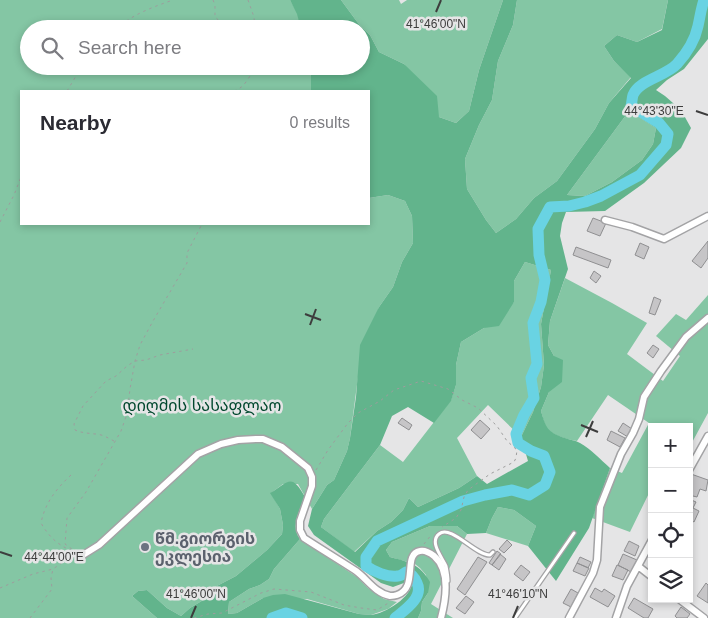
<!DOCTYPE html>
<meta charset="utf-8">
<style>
:root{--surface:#fff;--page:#f2f2f3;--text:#2b2b33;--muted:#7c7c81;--line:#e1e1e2}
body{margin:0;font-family:Arial,"Noto Sans Georgian",sans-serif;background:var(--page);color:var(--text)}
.controls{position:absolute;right:15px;bottom:15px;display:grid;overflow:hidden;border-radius:0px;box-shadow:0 2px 8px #0003}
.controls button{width:45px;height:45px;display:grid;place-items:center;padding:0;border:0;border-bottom:1px solid var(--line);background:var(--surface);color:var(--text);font:25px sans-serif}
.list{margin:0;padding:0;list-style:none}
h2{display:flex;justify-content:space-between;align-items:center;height:65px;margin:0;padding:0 20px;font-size:21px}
h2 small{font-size:16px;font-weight:400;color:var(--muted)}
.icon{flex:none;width:28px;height:28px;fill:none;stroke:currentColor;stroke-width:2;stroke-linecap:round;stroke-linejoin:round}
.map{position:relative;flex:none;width:708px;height:618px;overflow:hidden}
.search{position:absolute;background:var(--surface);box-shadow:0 2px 8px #0003;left:20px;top:20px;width:350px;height:55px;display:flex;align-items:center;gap:12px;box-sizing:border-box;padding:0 18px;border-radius:28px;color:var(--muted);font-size:19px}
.panel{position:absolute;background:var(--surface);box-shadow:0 2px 8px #0003;left:20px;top:90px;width:350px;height:135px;border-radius:0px}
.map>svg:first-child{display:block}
.green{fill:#84c6a4}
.forest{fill:#62b48c;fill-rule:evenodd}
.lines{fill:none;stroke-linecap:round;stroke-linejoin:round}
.river{stroke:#69d3e3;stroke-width:11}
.building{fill:#c6c5c7;stroke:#8f8f91}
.service-casing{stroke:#a3a3a5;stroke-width:5.5}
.minor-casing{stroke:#a3a3a5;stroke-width:9}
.path{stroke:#9d9d9d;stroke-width:1;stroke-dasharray:2.5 4;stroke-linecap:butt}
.service{stroke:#fff;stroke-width:3}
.minor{stroke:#fff;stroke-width:6}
.ticks{fill:none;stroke:#3d3d3d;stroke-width:2}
.worship-dot{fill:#6b7280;stroke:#e5e5e6;stroke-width:2}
.labels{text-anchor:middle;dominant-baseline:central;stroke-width:5;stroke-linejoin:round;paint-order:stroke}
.park-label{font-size:16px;fill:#01482e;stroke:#e5e5e6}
.worship-label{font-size:16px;font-weight:bold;fill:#5b616d;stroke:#e5e5e6;text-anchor:start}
.ticks-label{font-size:12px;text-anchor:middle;fill:#3d3d3d;stroke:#e5e5e6;stroke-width:5;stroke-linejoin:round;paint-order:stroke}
</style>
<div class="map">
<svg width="708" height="618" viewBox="0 0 708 618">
<rect width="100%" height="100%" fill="#e5e5e6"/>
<path class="green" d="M0 0H290L298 14 301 29H29V66H309L311 76V91H21V224H369V198L388 195 405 201 412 216 413 243 402 262 393 287 379 307 358 377 350 438 347 451 334 480 327 485 312 509 298 484H283L271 493 280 509 283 525 282 534 267 550 236 576 213 588 205 599 190 608 181 616 167 608 147 590 138 591 132 596 157 618H0Z
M341 0H399L401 4 407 0H503L479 70 469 111 456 123 439 117 404 64 379 52 370 35 358 23Z
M517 0H668L662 29 637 42 617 35 604 46 614 61 631 77 609 103 595 129 557 181 534 198 516 219 496 233 486 220 467 189 465 159 479 125 492 100 498 61 513 25Z
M629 111 656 128 653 144 642 160 612 182 585 196 567 195Z
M525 262 551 270 541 324 544 365 541 387 533 412 521 437 488 405 457 438 477 476 459 488 418 507 409 498 403 510 391 522 377 531 354 552 321 527 324 519 380 445 403 462 451 400 456 385V365L461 342 484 328 514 302V281Z
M565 278 612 303 647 323 627 354 663 381 680 356 656 336 676 314 686 320 708 295V413L689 448V427H652V487L630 532 592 518 610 468 622 473 649 423 608 395 577 441C570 440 555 436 549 431 544 426 543 417 541 411L549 392 554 356 548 345 550 321Z
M498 507 514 510 536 526 528 546 486 533 492 518Z
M430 526H457L467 534 431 604 453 618H418L421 611 422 602 428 593 426 575 420 568 415 564 390 557 386 550 392 542Z
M300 539 357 577 368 588 384 599 397 602 388 609 371 615 359 614 307 599 263 598 237 613 228 614 229 602 249 589 260 585 269 579 274 569Z"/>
<path class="forest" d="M290 0H341L358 23 370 35 379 52 404 64 437 96 439 117 456 123 469 111 479 70 503 0H517L513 25 498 61 492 100 479 125 465 159 467 189 486 220 496 233 516 219 534 198 557 181 595 129 609 103 631 78 614 61 604 46 617 35 637 42 662 30 668 0H708V39L684 69 667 80 656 90 665 96 681 110 691 128 681 148 644 183 605 211 566 212 562 223 560 236 568 269 550 321 548 345 554 356 563 360 562 382 549 392 541 411C546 428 547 432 565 438 570 440 575 440 580 443 591 449 600 459 610 468L589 528 556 581 528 546 536 526 514 510 498 507 492 518 486 533 467 534 457 526H430L392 542 386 550 390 557C409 562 420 564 430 582L428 593 422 602 421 611 418 618H157L132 596 138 591 147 590 167 608 181 616 190 608 205 599 213 588 236 576 267 550 282 534 283 525 280 509 270 493C289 482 291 472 305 497 300 510 290 526 300 539L274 569 269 579 260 585 249 589 229 602 228 614 237 613 263 598 273 595 285 594 359 614C363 614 368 615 371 615 386 613 414 596 412 580L393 587 381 583 314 535 308 526 312 509 327 485 334 480 347 451 350 438 356 397 360 345 379 307 393 287 402 262 413 243 412 216 405 201 388 195 369 198V91H311V76L309 66H361V29H301L297 14ZM629 111 656 128 653 144 642 160 612 182 585 196 567 195ZM525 262 551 270 541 324 544 365 541 387 533 412 521 437 528 461 487 484 477 476 459 488 418 507 409 498 403 510 391 522 377 531 355 552 321 527 324 519 380 445 392 416 408 407 434 423 451 401 456 385V365L461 342 484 328 499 326 514 302V281Z"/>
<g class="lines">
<path class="river" d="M272 618 286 613 302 618
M395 618C405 610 424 597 417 583 414 576 412 575 406 572 403 574 401 576 398 576 388 578 373 571 366 566V557L377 541 463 501 485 495 512 490 529 495 545 485 550 472 544 456 531 451 518 443 516 434 524 415 534 398 531 378 537 364 533 323 541 302 545 280 539 255 538 229 550 207 569 206 585 202 601 196 640 175 666 145 668 134 659 123 631 106C632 103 632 98 633 95 639 80 666 76 677 64 686 54 695 40 698 26 700 17 701 9 704 0"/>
</g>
<path class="building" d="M593 218 606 223 600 236 587 231Z
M708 241V258L701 268 692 261Z
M640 243 649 247 644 259 635 255Z
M576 247 611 260 608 268 573 255Z
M594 271 601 276 596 283 590 278Z
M654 297 661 300 655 315 649 313Z
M653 345 659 349 653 358 647 353Z
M402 418 412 425 409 430 398 423Z
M480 420 490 429 481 439 471 430Z
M623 423 632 429 628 437 618 431Z
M611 431 625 438 620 447 607 440Z
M691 474 708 480 706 491 700 489 697 497 689 495V477Z
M689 499 696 502 693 508 699 511 694 522 689 519Z
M507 540 512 545 504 553 499 549Z
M145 541 151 545 145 553 139 549Z
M629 541 639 546 635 556 624 551Z
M497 551 501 554 492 565 489 563Z
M500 554 506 559 499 570 492 565Z
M623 554 637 560 631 572 618 565Z
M478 557 487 562 465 595 457 589Z
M580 557 591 562 588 568 577 563Z
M577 563 589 568 585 576 573 571Z
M521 565 530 572 523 581 514 574Z
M617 565 628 570 623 580 612 576Z
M706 583 708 585V603L697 596Z
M595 588 602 592 604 589 615 596 608 607 590 597Z
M571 589 578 593 571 607 563 603Z
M466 596 474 602 465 614 456 608Z
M634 598 653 609 648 618H644L628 608Z
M681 607 690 614 687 618H677L675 616Z"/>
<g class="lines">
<defs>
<path id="service" d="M448 581C448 576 447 571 446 566 442 557 429 542 439 534 451 524 476 556 490 555L493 552
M515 618 574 533"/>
<path id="minor" d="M605 220 632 227 664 239 708 216
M689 470 708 436
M83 555 99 545 198 454 221 444 238 440 256 439H263L282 447 308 468 312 477V486L300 521V530L304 538C321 549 339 560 356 571 367 579 375 593 390 596 393 596 394 596 397 595 419 588 402 554 420 551 424 550 430 553 434 556 451 571 446 599 441 618
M638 566 652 577
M679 599 704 618
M569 618 593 573 597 560 600 507 621 454 633 433 639 419 644 397 661 371 686 337 708 318
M616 618 627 586 652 540"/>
</defs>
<use href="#service" class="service-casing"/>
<use href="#minor" class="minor-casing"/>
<path class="path" d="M213 0 215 5V17L228 29
M248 0 254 17 255 29
M116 29C133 14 153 7 173 0
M67 91 82 66
M234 91C245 88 250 75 256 66
M0 222 14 195 21 177
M114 441C108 438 102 434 95 434 87 433 82 433 75 430L74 424 83 406 106 381 116 376 127 366 135 361 146 360 160 355 193 349
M316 470 328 450 348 423 358 413 380 401 394 390 421 381 448 389 462 400 478 408 497 426 507 441 517 450 516 458 514 462 490 474 468 490 464 497 461 510 456 518 442 527
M71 475C56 489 45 503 41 523 49 537 58 545 72 551
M424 544 432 534
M77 553 65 544 67 518 86 492 121 431 127 414 130 389 135 361 140 345 153 321 187 263V253L202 224
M0 588 33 574 53 569 66 560 77 557
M30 618 52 589 51 578 53 569
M194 618 208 614 222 613 261 593 274 589 311 592 344 605 361 608 377 610 390 602"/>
<use href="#service" class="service"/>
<use href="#minor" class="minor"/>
</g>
<path class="ticks" d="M436 12 441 0M696 111 708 115M305 314 321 320M310 325 316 309M581 425 598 432M586 437 593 421M0 552 12 556M191 618 196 606M513 618 518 606"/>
<circle class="worship-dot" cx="145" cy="547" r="5"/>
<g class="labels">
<g class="park-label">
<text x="202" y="405">დიღმის სასაფლაო</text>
</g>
<g class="worship-label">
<text x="155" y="538">წმ.გიორგის<tspan x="155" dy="18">ეკლესია</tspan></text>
</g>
</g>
<g class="ticks-label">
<text x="436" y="28">41°46'00"N</text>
<text x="654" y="115">44°43'30"E</text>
<text x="54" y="561">44°44'00"E</text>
<text x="196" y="598">41°46'00"N</text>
<text x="518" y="598">41°46'10"N</text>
</g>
</svg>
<div class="controls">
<button>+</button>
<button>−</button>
<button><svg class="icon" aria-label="locate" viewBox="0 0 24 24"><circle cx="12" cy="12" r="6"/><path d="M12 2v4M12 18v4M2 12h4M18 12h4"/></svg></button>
<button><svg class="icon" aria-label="layers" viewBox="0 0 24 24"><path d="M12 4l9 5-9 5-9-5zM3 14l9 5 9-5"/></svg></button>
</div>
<div class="search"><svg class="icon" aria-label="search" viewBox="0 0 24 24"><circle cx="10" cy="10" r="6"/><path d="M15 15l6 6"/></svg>Search here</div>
<section class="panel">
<h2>Nearby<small>0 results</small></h2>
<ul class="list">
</ul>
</section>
</div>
